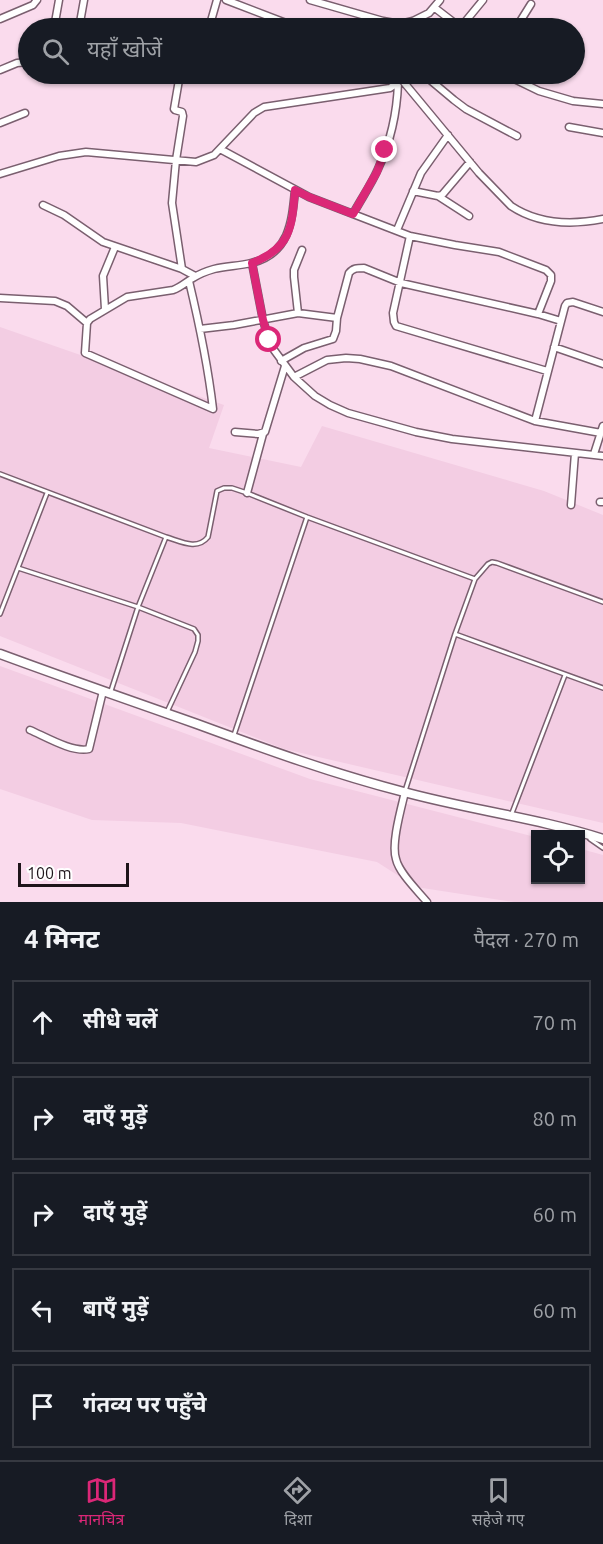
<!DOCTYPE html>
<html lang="hi">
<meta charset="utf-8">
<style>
:root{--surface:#171b24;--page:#242831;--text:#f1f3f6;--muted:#9ea1a6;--line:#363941;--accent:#db2777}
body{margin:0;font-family:Ubuntu,"Noto Sans Devanagari",sans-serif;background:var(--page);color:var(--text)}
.controls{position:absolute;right:18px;bottom:18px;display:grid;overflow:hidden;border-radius:0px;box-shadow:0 2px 4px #0004}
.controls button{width:54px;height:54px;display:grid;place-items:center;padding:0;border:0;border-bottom:2px solid var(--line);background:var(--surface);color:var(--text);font:30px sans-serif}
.scale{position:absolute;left:18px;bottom:15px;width:111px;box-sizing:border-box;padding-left:6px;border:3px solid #1e141a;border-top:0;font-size:16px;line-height:21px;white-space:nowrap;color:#1e141a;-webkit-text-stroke:4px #fff;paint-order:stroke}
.stop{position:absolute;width:18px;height:18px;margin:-14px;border:4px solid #db2777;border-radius:50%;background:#fff}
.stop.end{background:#db2777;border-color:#fff;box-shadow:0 2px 6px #0008}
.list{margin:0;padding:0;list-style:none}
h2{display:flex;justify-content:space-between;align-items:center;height:78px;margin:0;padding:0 24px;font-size:26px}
h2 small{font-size:20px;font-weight:400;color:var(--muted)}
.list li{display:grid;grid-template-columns:39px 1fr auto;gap:18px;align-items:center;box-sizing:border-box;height:84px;margin:0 12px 12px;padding:0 12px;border:2px solid var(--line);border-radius:0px}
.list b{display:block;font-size:22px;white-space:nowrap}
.list em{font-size:20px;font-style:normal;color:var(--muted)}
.icon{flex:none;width:33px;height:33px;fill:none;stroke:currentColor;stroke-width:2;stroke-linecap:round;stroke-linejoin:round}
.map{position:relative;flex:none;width:603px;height:902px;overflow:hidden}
.search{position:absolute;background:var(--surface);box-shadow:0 2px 4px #0004;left:18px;right:18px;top:18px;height:66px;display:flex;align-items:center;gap:15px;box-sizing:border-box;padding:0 21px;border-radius:33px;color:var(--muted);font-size:22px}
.sheet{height:558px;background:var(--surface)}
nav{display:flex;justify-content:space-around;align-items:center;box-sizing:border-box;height:84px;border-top:2px solid var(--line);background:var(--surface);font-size:16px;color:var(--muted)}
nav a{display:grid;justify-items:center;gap:3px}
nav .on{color:var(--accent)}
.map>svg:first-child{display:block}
.built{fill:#f3cde3}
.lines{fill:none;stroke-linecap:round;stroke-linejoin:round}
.service-casing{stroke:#7a5f6f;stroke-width:6}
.minor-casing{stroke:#7a5f6f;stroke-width:9}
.tertiary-casing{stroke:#7a5f6f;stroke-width:11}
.service{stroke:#fff;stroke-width:3}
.minor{stroke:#fff;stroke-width:6}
.tertiary{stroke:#fff;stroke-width:8}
.route{stroke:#db2777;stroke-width:8}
</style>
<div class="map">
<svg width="603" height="902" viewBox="0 0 603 902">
<rect width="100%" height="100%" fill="#fadbed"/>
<path class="built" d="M0 327 224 405 209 448 301 467 322 426 544 491 603 515V823L284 749 0 636Z
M0 666 310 779 535 837 536 879H580L581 849 603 855V902H514L416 887 377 862 181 823 92 820 0 789Z"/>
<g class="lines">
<defs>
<path id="service" d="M0 474 166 537C180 541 197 551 208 537L217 491 224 488H232L247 493 307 517 475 579
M18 568 138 607 194 629 198 635V641L195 652 167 712
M0 614 47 493
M455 634 603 688
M110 694 138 607 166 537
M234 735 307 517
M405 791 455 634 475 579 488 564 492 562 497 563 603 602
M512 813 565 675
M590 839 603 848"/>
<path id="minor" d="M226 0 299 28
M310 0 383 21 400 24 413 21 429 13 440 0
M435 8 461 28
M0 19 33 5 37 0
M223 27 227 28
M54 28 59 0
M79 28 84 0
M209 28 217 0
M460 28 483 0
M516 28 531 4
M0 70 17 63 28 62
M180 74 174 109 175 110 182 112 183 116 176 160 172 203 182 269
M397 74 479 173 511 206C538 224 572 225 603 219
M423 74 454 100 466 109 517 136
M504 74 539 91 573 101 603 104
M0 123 25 113
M569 127 603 133
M220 149 309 197 410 236 455 245 499 252 546 270 551 275V281L538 314
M0 174 59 156 86 152 196 162 214 155 254 113 264 107 390 88 410 74
M413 191 438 196 442 195 470 162
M438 196 469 216
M43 205 64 215 103 242 182 269 195 276
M353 214C361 199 371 185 378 169 390 143 397 112 398 83
M397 230 421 173 448 135
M410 236 393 313 394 322 396 326 547 371
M252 263 263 320 269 340 274 350 294 377 315 396 330 405 348 413 416 432 452 439 603 456
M189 281C199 323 208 366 213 409L85 353 87 323 90 319 127 297 173 290C181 287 186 282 193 278 199 274 207 271 214 269 226 266 239 266 251 263 289 254 292 223 295 190
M0 298 55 301 67 306 87 323
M105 309 103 276 115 247
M298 313 294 277V270L302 250
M200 329 234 325 298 313 337 318
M554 347 603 364
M281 361 304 348 333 339 336 331 337 318 349 273C353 268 357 268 364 268L401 283 538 314 561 321
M294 377 327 360 346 358 360 359 391 366 535 421 601 433
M535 421 565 306 567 303 573 302 603 312
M235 432 258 434 265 432 285 366
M594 454 603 426
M247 493 263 434
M600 502H603
M571 505 575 453
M30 730C46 737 73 753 89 749L103 691
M405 792C401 809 391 844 396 859 399 873 418 891 427 902"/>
<path id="tertiary" d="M0 654C65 678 131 701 197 724 265 749 334 774 404 792 470 810 538 818 603 839"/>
</defs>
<use href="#service" class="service-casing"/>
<use href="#minor" class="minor-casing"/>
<use href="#tertiary" class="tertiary-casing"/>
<use href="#service" class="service"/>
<use href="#minor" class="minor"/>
<use href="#tertiary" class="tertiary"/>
</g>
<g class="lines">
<path class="route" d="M269 340 263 320 252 263C291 248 292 227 295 190L309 197 353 214 377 172 385 150"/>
</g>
</svg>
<div class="controls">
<button><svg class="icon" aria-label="locate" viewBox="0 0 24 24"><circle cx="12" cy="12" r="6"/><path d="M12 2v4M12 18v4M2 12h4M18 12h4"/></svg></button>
</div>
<div class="scale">100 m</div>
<div class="stop" style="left:269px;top:340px"></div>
<div class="stop end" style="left:385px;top:150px"></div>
<div class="search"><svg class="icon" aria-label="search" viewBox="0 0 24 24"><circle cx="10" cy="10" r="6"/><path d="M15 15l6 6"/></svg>यहाँ खोजें</div>
</div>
<section class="sheet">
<h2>4 मिनट<small>पैदल · 270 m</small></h2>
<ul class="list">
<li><svg class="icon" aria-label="ahead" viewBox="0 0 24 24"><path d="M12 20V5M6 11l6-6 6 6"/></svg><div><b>सीधे चलें</b></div><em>70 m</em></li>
<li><svg class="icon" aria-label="right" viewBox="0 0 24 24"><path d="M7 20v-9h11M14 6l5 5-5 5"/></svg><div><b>दाएँ मुड़ें</b></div><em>80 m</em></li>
<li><svg class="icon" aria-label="right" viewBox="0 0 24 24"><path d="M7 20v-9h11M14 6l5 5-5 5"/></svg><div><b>दाएँ मुड़ें</b></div><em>60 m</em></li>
<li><svg class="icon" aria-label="left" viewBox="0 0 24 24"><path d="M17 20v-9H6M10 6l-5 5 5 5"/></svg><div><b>बाएँ मुड़ें</b></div><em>60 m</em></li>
<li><svg class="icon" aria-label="arrive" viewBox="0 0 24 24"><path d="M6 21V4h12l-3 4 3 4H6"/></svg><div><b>गंतव्य पर पहुँचे</b></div></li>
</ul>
</section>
<nav>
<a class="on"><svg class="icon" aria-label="map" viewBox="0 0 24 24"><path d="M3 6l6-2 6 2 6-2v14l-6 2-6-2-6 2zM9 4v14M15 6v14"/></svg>मानचित्र</a>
<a><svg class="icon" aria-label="directions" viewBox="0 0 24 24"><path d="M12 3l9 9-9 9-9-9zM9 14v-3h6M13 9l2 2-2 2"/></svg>दिशा</a>
<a><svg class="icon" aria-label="saved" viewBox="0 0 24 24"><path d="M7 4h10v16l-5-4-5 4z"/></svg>सहेजे गए</a>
</nav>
